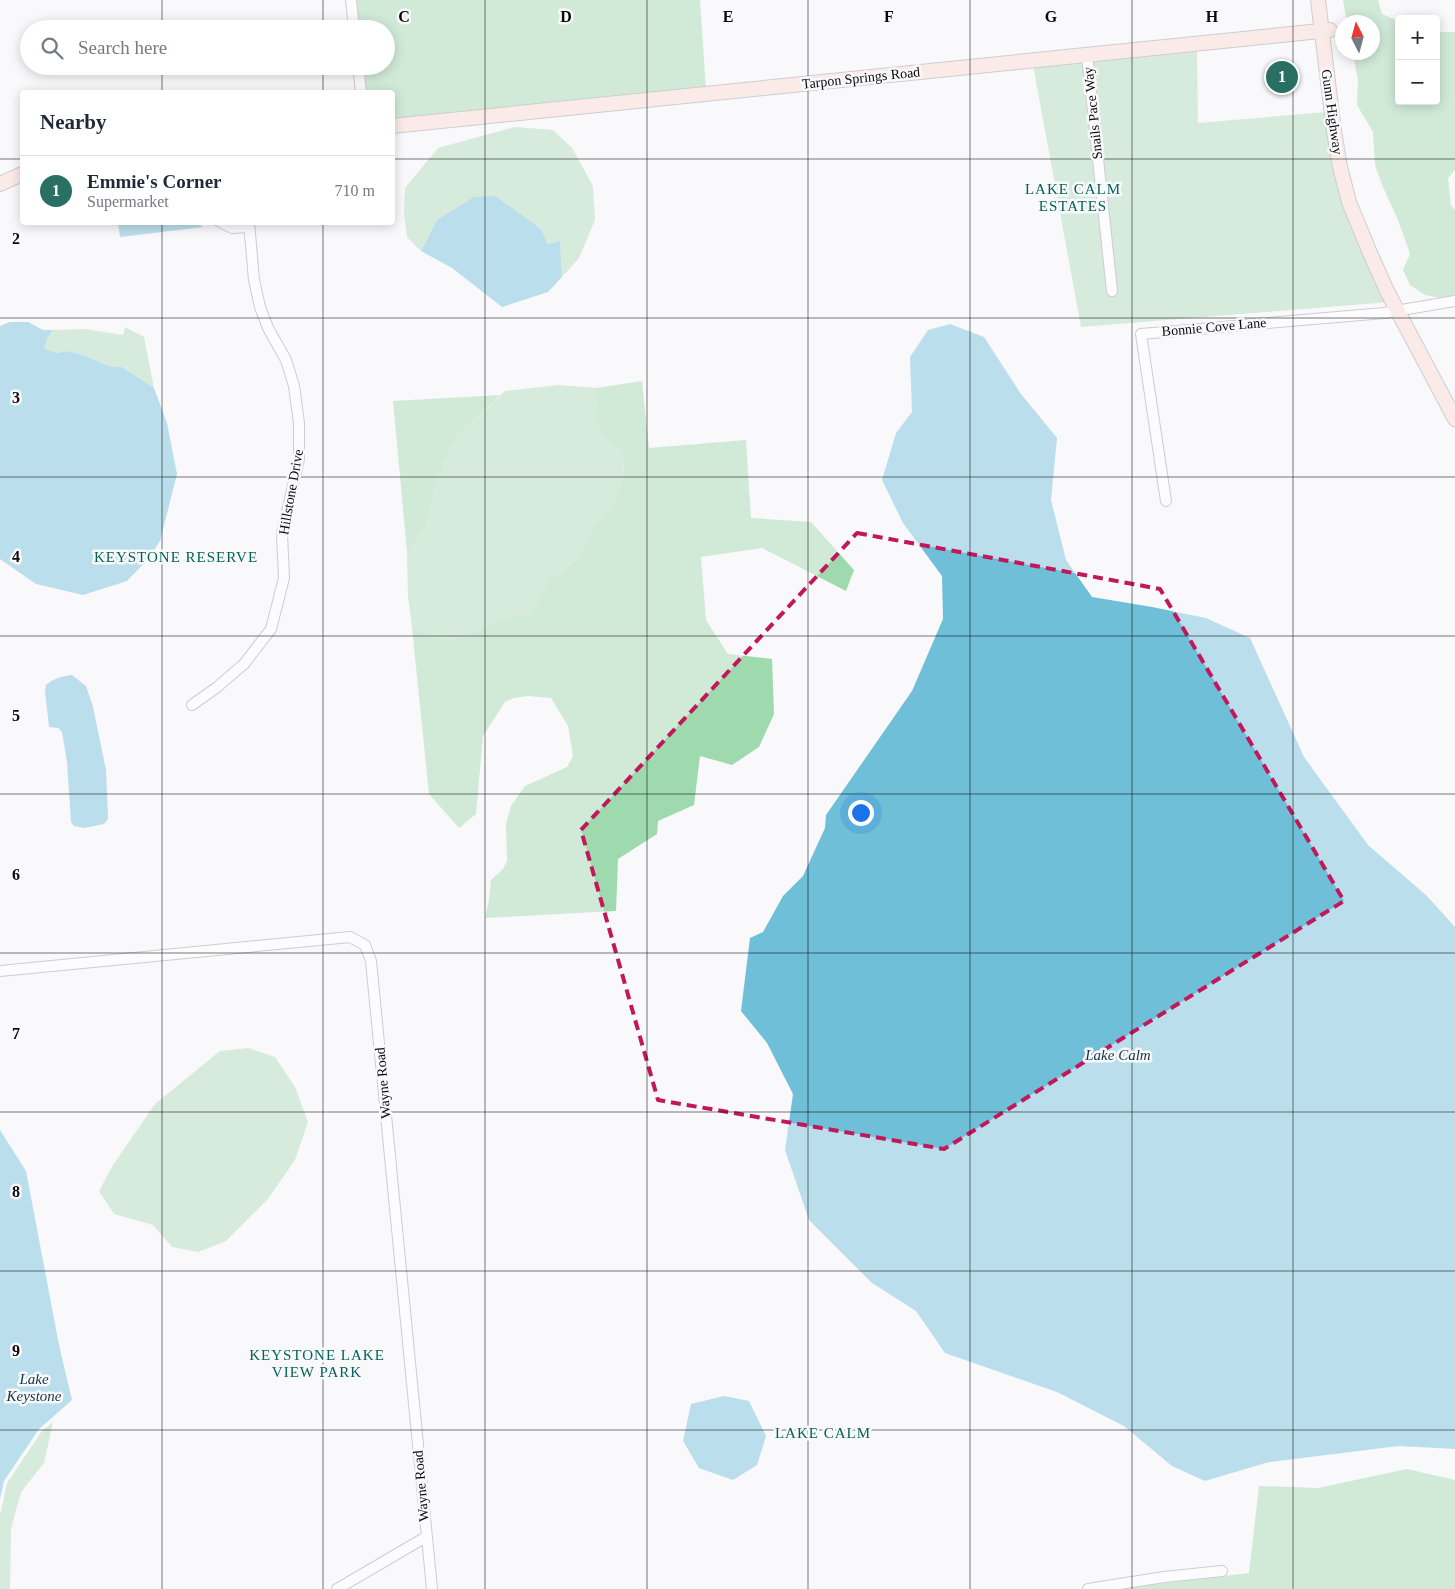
<!DOCTYPE html>
<meta charset="utf-8">
<style>
:root{--surface:#fff;--page:#f6f6f7;--text:#1f2937;--muted:#747a83;--line:#e0e1e3;--accent:#296f64}
body{margin:0;font-family:"Times New Roman",serif;background:var(--page);color:var(--text)}
.controls{position:absolute;right:15px;top:15px;display:grid;overflow:hidden;border-radius:5px;box-shadow:0 2px 12px #0003}
.controls button{width:45px;height:45px;display:grid;place-items:center;padding:0;border:0;border-bottom:1px solid var(--line);background:var(--surface);color:var(--text);font:25px sans-serif}
.compass{position:absolute;left:1335px;top:15px;width:45px;height:45px;border-radius:50%;background:var(--surface);box-shadow:0 2px 12px #0003;rotate:354deg}
.you{position:absolute;left:860px;top:812px;width:18px;height:18px;margin:-12px;border:4px solid #fff;border-radius:50%;background:#1a73e8;box-shadow:0 0 0 8px #1a73e833}
.badge{display:grid;place-items:center;width:32px;height:32px;border-radius:50%;background:var(--accent);color:#fff;font-size:16px;font-weight:700}
.pin{position:absolute;translate:-50% -50%;border:2px solid #fff;box-shadow:0 1px 5px #0006}
.list{margin:0;padding:0;list-style:none}
h2{display:flex;justify-content:space-between;align-items:center;height:65px;margin:0;padding:0 20px;font-size:21px}
h2 small{font-size:16px;font-weight:400;color:var(--muted)}
.list li{display:grid;grid-template-columns:32px 1fr auto;gap:15px;align-items:center;box-sizing:border-box;height:70px;padding:0 20px;border-top:1px solid var(--line)}
.list b{display:block;font-size:19px;white-space:nowrap}
.list p{margin:0;font-size:16px;white-space:nowrap;color:var(--muted)}
.list em{font-size:16px;font-style:normal;color:var(--muted)}
.icon{flex:none;width:28px;height:28px;fill:none;stroke:currentColor;stroke-width:2;stroke-linecap:round;stroke-linejoin:round}
.map{position:relative;flex:none;width:1455px;height:1589px;overflow:hidden}
.search{position:absolute;background:var(--surface);box-shadow:0 2px 12px #0003;left:20px;top:20px;width:375px;height:55px;display:flex;align-items:center;gap:12px;box-sizing:border-box;padding:0 18px;border-radius:28px;color:var(--muted);font-size:19px}
.panel{position:absolute;background:var(--surface);box-shadow:0 2px 12px #0003;left:20px;top:90px;width:375px;height:135px;border-radius:5px}
.map>svg:first-child{display:block}
.green{fill:#aadbb5}
.forest{fill:#9fdaae}
.water{fill:#6ebfd7}
.lines{fill:none;stroke-linecap:round;stroke-linejoin:round}
.street-casing{stroke:#9a989c;stroke-width:12}
.secondary-casing{stroke:#9a989c;stroke-width:16}
.street{stroke:#fff;stroke-width:10}
.secondary{stroke:#fddbd1;stroke-width:14}
.marked{fill:none;stroke:#c2185b;stroke-width:4;stroke-dasharray:10 6;stroke-linejoin:round}
.grid{fill:none;stroke:#0b0b0c;stroke-width:1;stroke-opacity:0.55}
.labels{text-anchor:middle;dominant-baseline:central;stroke-width:5;stroke-linejoin:round;paint-order:stroke}
.street-label{font-size:14px;fill:#0b0b0c;stroke:#f9f8fb}
.neighbourhood-label{font-size:15px;letter-spacing:1px;fill:#036356;stroke:#f9f8fb}
.water-label{font-size:15px;font-style:italic;fill:#0f3640;stroke:#f9f8fb}
.grid-label{font-size:16px;text-anchor:middle;font-weight:bold;fill:#0b0b0c;stroke:#f9f8fb;stroke-width:5;stroke-linejoin:round;paint-order:stroke}
</style>
<div class="map">
<svg width="1455" height="1589" viewBox="0 0 1455 1589">
<rect width="100%" height="100%" fill="#f9f8fb"/>
<path class="green" d="M1197 48 1198 123 1327 112 1330 131 1389 302 1081 327 1033 65 1083 60 1109 296 1117 295 1091 59Z
M515 127 553 130 572 148 593 186 595 220 579 258 562 277 560 241 548 244 541 229 529 221 437 220 421 251 407 237 404 213 405 188 438 148Z
M125 327 144 337 154 388 122 367 109 366 88 357 69 351 56 353 44 348 48 337 53 330 85 329 123 335Z
M558 385 596 388 595 417 602 436 624 454 623 478 614 503 592 530 575 561 548 580 531 614 510 617 451 640 412 628 408 596 407 552 425 530 436 484 456 437 505 391Z
M249 1048 275 1057 295 1087 308 1122 295 1160 267 1200 226 1241 198 1252 172 1247 153 1225 114 1214 99 1191 113 1165 155 1104 220 1051Z
M53 1422 44 1463 21 1492 11 1529 10 1589H0V1515L7 1483 42 1431Z"/>
<path class="forest" d="M356 0H700L706 90 498 111 393 118 392 92H365L363 66H386V29H359Z
M1343 0H1378L1382 14 1399 21V101H1436V32H1455V170L1448 178 1451 205 1455 210V301L1425 295 1410 285 1403 270 1410 254 1398 220 1383 187 1375 165 1373 132 1357 105 1358 81 1353 53 1372 52V22H1347Z
M642 381 649 448 746 440 751 518 811 522 854 570 846 591 762 548 701 557 706 620 728 654 772 659 774 714 759 747 732 765 700 756 694 805 658 821 657 834 618 859 616 911 485 918 489 900 491 880 503 869 507 861 506 824 511 806 525 786 567 767 573 756 568 726 551 698 528 696 514 698 505 702 483 736 476 814 459 828 429 794 412 628 451 640 510 617 531 614 548 580 575 561 592 530 614 503 623 478 624 454 602 436 595 417 596 388Z
M500 395 456 437 436 484 425 530 407 552 393 401Z
M1407 1469 1455 1480V1589H1114L1249 1573 1259 1486 1318 1488Z"/>
<path class="water" d="M495 196 541 229 548 244 560 241 562 277 548 292 502 307 452 268 421 251 437 220 474 197Z
M197 223 203 227 120 237 118 223Z
M10 322H28L43 330H53L48 337 44 348 56 353 69 351 88 357 109 366 122 367 154 388 167 423 177 474 160 541 149 558 127 581 83 595 36 584 0 559V326Z
M950 324 984 337 1021 394 1057 438 1051 500 1066 560 1092 597 1152 607 1206 618 1250 638 1304 757 1368 845 1427 896 1455 927V1449L1399 1446 1269 1462 1205 1481 1172 1466 1124 1426 1057 1392 945 1353 916 1311 872 1283 809 1220 785 1150 793 1094 767 1043 741 1011 750 938 763 932 783 896 803 876 825 828 826 815 912 691 943 619 942 576 903 523 882 480 896 433 912 412 910 357 928 330Z
M72 675 86 686 93 707 106 770 108 819 104 824 84 828 74 826 71 822 67 762 62 732 58 728 49 727 45 691 46 685C53 679 62 676 72 675Z
M0 1130 26 1171 59 1345 72 1400 39 1429 4 1481 0 1499Z
M724 1396 749 1401 766 1436 757 1465 733 1480 699 1468 683 1441 691 1404Z"/>
<g class="lines">
<defs>
<path id="street" d="M351 0 354 29
M1087 55 1112 291
M358 66 361 92
M220 222 232 228 249 227
M1166 501 1141 334 1384 313 1455 301
M192 705 216 688 244 664 271 629 284 578 282 534 299 459V423L294 386 286 360 268 328 260 307 254 280 249 222
M0 971 350 937 365 945 371 961 432 1589
M337 1589 426 1537
M1088 1589 1164 1577 1222 1571"/>
<path id="secondary" d="M1318 0 1334 131 1340 167 1349 202 1370 253 1387 291 1455 419
M392 126 1330 30
M0 184 22 174"/>
</defs>
<use href="#street" class="street-casing"/>
<use href="#secondary" class="secondary-casing"/>
<use href="#street" class="street"/>
<use href="#secondary" class="secondary"/>
</g>
<path d="M0 0H1455V1589H0ZM857 533 1160 589 1344 901 944 1149 658 1100 581 830Z" fill="#f9f8fb" fill-opacity=".55" fill-rule="evenodd"/>
<path class="marked" d="M857 533 1160 589 1344 901 944 1149 658 1100 581 830Z"/>
<path class="grid" d="M162 0V29M323 0V29M485 0V1589M647 0V1589M808 0V1589M970 0V1589M1132 0V1589M1293 0V1589M162 66V92M323 66V92M0 159H22M392 159H1455M162 222V1589M323 222V1589M0 318H1455M0 477H1455M0 636H1455M0 794H1455M0 953H1455M0 1112H1455M0 1271H1455M0 1430H1455"/>
<g class="labels">
<g class="street-label">
<text transform="translate(861 78) rotate(-6)">Tarpon Springs Road</text>
<text transform="translate(1332 112) rotate(82)">Gunn Highway</text>
<text transform="translate(1093 113) rotate(-96)">Snails Pace Way</text>
<text transform="translate(1214 327) rotate(-5)">Bonnie Cove Lane</text>
<text transform="translate(291 492) rotate(-80)">Hillstone Drive</text>
<text transform="translate(383 1083) rotate(-95)">Wayne Road</text>
<text transform="translate(421 1486) rotate(-95)">Wayne Road</text>
</g>
<g class="neighbourhood-label">
<text x="1073" y="189">LAKE CALM<tspan x="1073" dy="17">ESTATES</tspan></text>
<text x="176" y="557">KEYSTONE RESERVE</text>
<text x="317" y="1355">KEYSTONE LAKE<tspan x="317" dy="17">VIEW PARK</tspan></text>
<text x="823" y="1433">LAKE CALM</text>
</g>
<g class="water-label">
<text x="1118" y="1055">Lake Calm</text>
<text x="34" y="1379">Lake<tspan x="34" dy="17">Keystone</tspan></text>
</g>
</g>
<g class="grid-label">
<text x="404" y="22">C</text>
<text x="566" y="22">D</text>
<text x="728" y="22">E</text>
<text x="889" y="22">F</text>
<text x="1051" y="22">G</text>
<text x="1212" y="22">H</text>
<text x="16" y="244">2</text>
<text x="16" y="403">3</text>
<text x="16" y="562">4</text>
<text x="16" y="721">5</text>
<text x="16" y="880">6</text>
<text x="16" y="1039">7</text>
<text x="16" y="1197">8</text>
<text x="16" y="1356">9</text>
</g>
</svg>
<div class="controls">
<button>+</button>
<button>−</button>
</div>
<svg class="compass" viewBox="-18 -18 36 36"><path d="M0-13l5 13h-10z" fill="#e53935"/><path d="M0 13l5-13h-10z" fill="#747a83"/></svg>
<div class="you"></div>
<div class="pin badge" style="left:1282px;top:77px">1</div>
<div class="search"><svg class="icon" aria-label="search" viewBox="0 0 24 24"><circle cx="10" cy="10" r="6"/><path d="M15 15l6 6"/></svg>Search here</div>
<section class="panel">
<h2>Nearby<small></small></h2>
<ul class="list">
<li><span class="badge">1</span><div><b>Emmie's Corner</b><p>Supermarket</p></div><em>710 m</em></li>
</ul>
</section>
</div>
